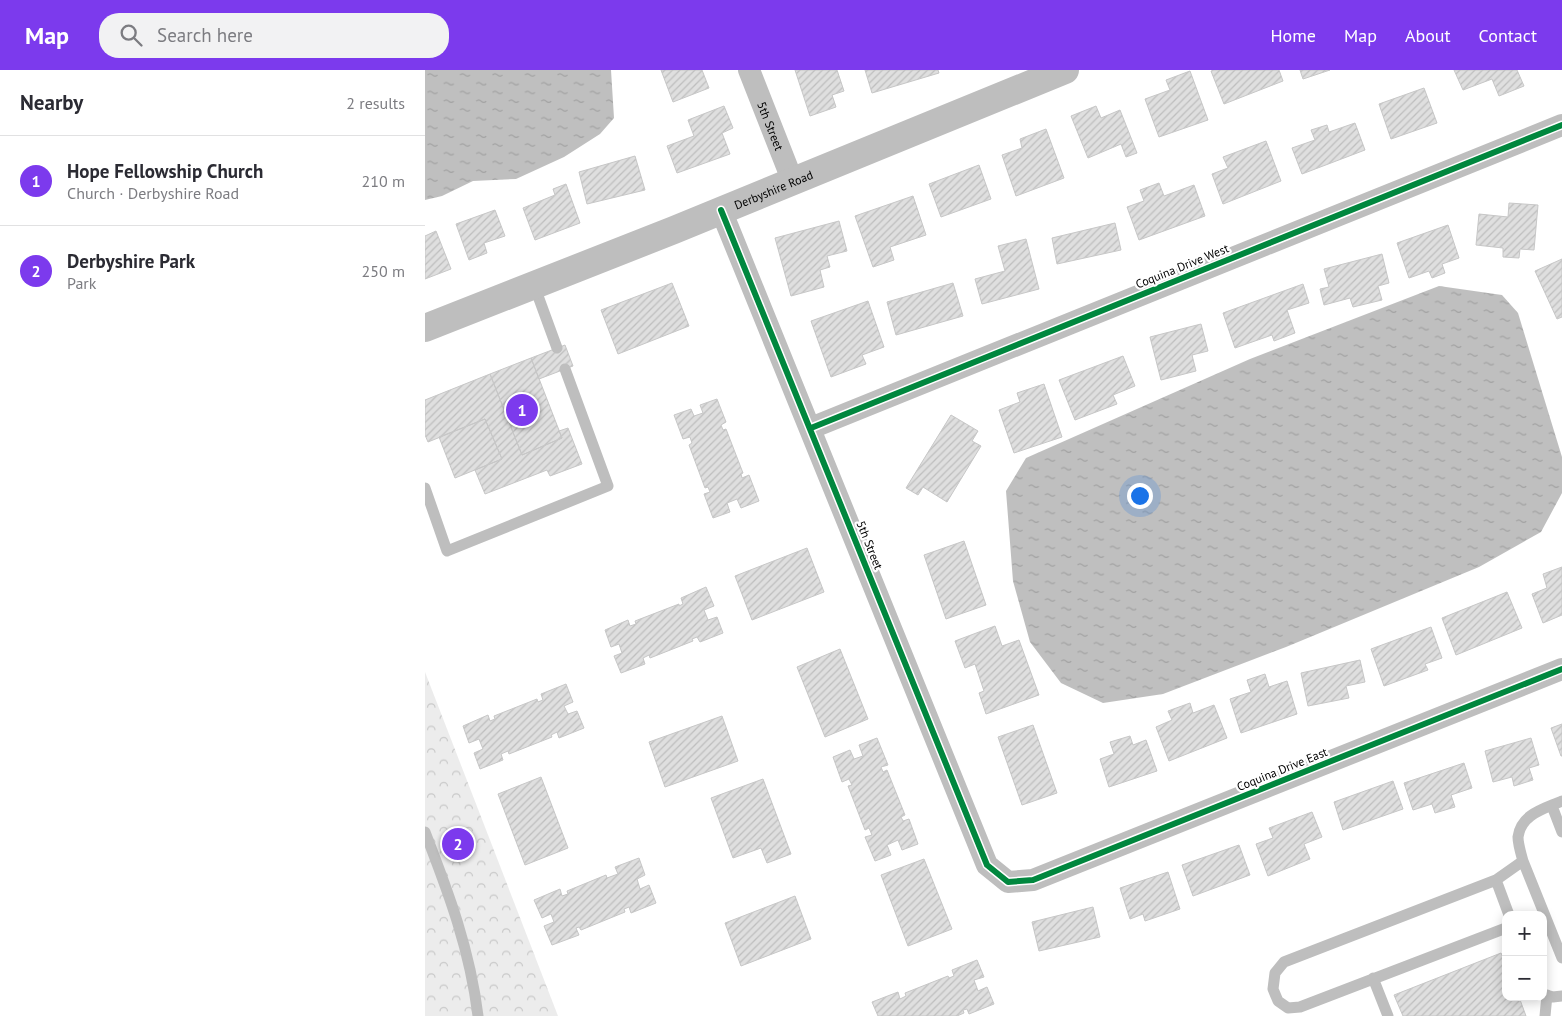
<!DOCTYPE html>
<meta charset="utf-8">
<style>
:root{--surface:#fff;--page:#f2f2f3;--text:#2b2b33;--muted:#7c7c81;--line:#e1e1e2;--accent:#7c3aed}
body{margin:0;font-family:"PT Sans",sans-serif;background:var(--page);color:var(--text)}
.controls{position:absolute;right:15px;bottom:15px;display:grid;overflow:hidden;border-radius:10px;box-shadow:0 2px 12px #0003}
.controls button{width:45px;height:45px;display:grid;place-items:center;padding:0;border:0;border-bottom:1px solid var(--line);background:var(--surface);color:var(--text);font:25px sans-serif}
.you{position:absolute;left:714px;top:425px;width:18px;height:18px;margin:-12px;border:4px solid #fff;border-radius:50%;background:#1a73e8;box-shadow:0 0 0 8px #1a73e833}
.badge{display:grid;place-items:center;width:32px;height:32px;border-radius:50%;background:var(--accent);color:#fff;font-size:16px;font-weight:700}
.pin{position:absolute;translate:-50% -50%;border:2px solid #fff;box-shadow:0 1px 5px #0006}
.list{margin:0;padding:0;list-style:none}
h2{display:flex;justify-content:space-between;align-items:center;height:65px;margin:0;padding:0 20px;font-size:21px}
h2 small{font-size:16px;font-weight:400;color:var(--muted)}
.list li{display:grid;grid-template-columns:32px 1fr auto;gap:15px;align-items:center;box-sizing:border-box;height:90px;padding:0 20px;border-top:1px solid var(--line)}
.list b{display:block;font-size:19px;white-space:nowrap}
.list p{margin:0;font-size:16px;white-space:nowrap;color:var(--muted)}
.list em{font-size:16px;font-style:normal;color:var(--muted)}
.icon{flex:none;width:28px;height:28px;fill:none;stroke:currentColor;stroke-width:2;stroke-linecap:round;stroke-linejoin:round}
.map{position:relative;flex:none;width:1137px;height:946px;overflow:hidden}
header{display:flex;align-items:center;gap:30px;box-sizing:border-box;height:70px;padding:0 25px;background:var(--accent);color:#fff}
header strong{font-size:24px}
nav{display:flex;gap:28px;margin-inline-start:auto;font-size:18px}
.search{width:350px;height:45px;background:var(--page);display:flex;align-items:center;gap:12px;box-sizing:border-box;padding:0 18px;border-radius:20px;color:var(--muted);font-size:19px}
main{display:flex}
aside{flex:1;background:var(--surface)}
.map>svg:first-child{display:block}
.forest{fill:url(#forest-crowns)}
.water{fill:url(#water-ripples)}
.building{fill:url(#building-hatch);stroke:#c7c7c7}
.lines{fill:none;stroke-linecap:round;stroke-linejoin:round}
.service{stroke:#bebebe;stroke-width:11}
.minor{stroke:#bebebe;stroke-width:22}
.tertiary{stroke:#bebebe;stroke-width:28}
.cycleway-casing{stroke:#fff;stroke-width:9}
.cycleway{stroke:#00873e;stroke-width:6}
.labels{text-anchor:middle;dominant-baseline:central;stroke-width:4.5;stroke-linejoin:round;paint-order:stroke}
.street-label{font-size:12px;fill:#000;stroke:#fff}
</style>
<header>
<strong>Map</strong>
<div class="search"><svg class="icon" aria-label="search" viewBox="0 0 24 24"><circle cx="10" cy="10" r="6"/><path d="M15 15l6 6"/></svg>Search here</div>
<nav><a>Home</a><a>Map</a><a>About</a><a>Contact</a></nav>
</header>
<main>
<aside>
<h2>Nearby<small>2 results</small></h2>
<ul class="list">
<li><span class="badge">1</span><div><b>Hope Fellowship Church</b><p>Church · Derbyshire Road</p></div><em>210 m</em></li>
<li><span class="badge">2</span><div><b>Derbyshire Park</b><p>Park</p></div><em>250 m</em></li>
</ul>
</aside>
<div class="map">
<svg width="1137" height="946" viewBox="0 0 1137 946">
<defs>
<pattern id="forest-crowns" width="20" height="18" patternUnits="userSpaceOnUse" patternTransform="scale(1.25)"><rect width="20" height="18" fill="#ececec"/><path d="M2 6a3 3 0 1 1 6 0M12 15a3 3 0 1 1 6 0" fill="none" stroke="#c9c9c9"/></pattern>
<pattern id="water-ripples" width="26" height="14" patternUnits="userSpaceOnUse" patternTransform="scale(1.25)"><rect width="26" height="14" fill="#bfbfbf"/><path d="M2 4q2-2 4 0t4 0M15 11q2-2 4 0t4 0" fill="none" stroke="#a2a2a2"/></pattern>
<pattern id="building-hatch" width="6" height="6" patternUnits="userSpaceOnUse" patternTransform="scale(1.25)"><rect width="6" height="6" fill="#dfdfdf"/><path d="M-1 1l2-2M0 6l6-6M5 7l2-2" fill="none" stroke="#bebebe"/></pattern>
</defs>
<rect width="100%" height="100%" fill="#fff"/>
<path class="forest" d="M0 602 133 946H0Z"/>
<path class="water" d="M0 0H186L189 48 175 64 139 87 91 109 48 111 17 126 0 130Z
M1014 216 1077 225 1093 243 1137 387V423L1116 462 1054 497 861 577 738 624 678 633 636 613 605 572 588 511 581 421 601 388 825 289Z"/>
<path class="building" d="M236 0H277L284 18 248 32Z
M370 0H412L419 21 407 25 411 37 385 46Z
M440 0H513L514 3 447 23Z
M789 0H854L858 11 799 34 786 1Z
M875 0H905L878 9Z
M1029 0H1092L1099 16 1074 26 1067 9 1038 20Z
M765 1 783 50 734 67 720 29 745 20 741 10Z
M999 18 1012 53 966 69 954 34Z
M299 36 308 58 297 63 305 84 252 103 242 76 269 66 263 50Z
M671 36 676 48 695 40 712 83 701 87 696 74 663 88 646 46Z
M930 53 940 80 877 104 867 78 890 70 886 60 902 55 904 62Z
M621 59 639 108 591 126 577 85 597 78 595 69Z
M841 71 856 111 798 134 787 104 803 98 798 87Z
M210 86 220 120 162 134 154 102Z
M554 95 566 129 516 147 504 114Z
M734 113 739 126 769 115 780 146 714 170 702 137 719 131 715 120Z
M141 114 155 153 110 170 98 138 130 125 128 119Z
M488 126 501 165 465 177 469 190 448 197 430 146Z
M1084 133 1113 135 1109 180 1095 179 1094 188 1078 187V178L1051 175 1054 144 1083 147Z
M70 140 80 166 59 173 62 183 44 190 31 154Z
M414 151 422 181 402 186 405 197 395 200 399 217 366 226 350 168Z
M690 153 696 180 632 194 627 168Z
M1023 155 1034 188 1017 194 1020 203 1007 208 1004 201 984 208 972 173Z
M11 161 26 199 0 209V166Z
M601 169 614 219 557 234 550 209 580 201 573 176Z
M957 184 964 213 953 216 957 230 928 237 925 228 899 235 895 219 904 217 899 199Z
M1137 189V247L1132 249 1110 201Z
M247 213 264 256 193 284 176 240Z
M528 213 538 246 471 265 462 232Z
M878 214 884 233 862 240 870 263 849 271 847 265 810 278 798 243Z
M443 231 459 277 437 285 441 294 406 307 386 251Z
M776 254 783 281 767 285 771 301 736 310 725 267Z
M140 275 148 296 114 309 106 288Z
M698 286 710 316 688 325 692 334 650 350 634 310Z
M106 288 137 368 97 385 65 304Z
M65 304 97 385 137 368 134 361 143 358 157 394 125 406 122 400 60 424 50 400 77 389 60 349 3 372 0 365V330Z
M619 314 637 367 589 383 574 340 595 332 592 323Z
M292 329 301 352 296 355 298 360 301 359 318 403 316 404 317 408 324 405 334 431 316 438 312 429 302 433 305 442 288 448 279 424 285 422 283 417 280 418 264 375 267 373 265 367 258 369 249 345 266 339 269 346 278 343 275 335Z
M526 345 553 361 547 371 556 376 522 432 498 417 493 425 481 418Z
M60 349 77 389 30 408 14 367Z
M539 471 561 535 521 549 499 485Z
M382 478 399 522 327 550 310 506Z
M1137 497V545L1118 553 1107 524 1122 518 1118 504Z
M281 517 289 536 279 540 283 550 292 547 298 563 275 572 272 567 267 569 268 571 225 588 224 585 218 588 220 594 196 603 189 586 197 583 194 574 186 577 180 560 203 550 205 556 211 554 210 551 254 534V536L258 534 256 528Z
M1082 522 1097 558 1031 585 1017 548Z
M570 556 577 576 594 570 614 625 561 644 554 623 559 621 550 594 540 598 530 571Z
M1006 557 1017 588 1000 594 1003 600 959 616 946 579Z
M415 579 443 649 400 667 372 597Z
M935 590 940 612 921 616 924 628 883 636 876 603Z
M840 604 844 617 862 611 872 644 816 663 805 629 826 622 822 610Z
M141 614 148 632 139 636 143 644 152 641 159 658 134 668 132 662 126 665 127 667 84 684 83 681 76 684 78 690 55 699 49 683 58 679 54 669 44 673 38 656 63 645 65 651 70 649 69 646 112 629 113 632 118 630 116 624Z
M765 633 768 643 789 635 802 668 744 691 731 657 747 650 743 641Z
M297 646 313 691 240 717 224 672Z
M1137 654V686H1136L1126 658Z
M608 655 632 723 597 735 573 667Z
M705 666 708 675 721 670 732 701 684 717 675 689 689 684 685 672Z
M452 668 463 695 456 697 458 702 462 700 480 745 476 747 478 751 484 749 493 774 477 780 473 770 462 775 466 785 450 791 440 767 447 765 444 758 440 760 423 716 427 715 424 709 417 712 408 687 425 680 429 689 438 686 434 675Z
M1106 668 1114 695 1104 698 1108 710 1089 716 1087 707 1068 712 1060 681Z
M1039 693 1047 718 1026 725 1030 737 1010 743 1007 734 988 740 979 713Z
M116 707 143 778 100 795 73 724Z
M338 709 366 784 342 793 336 778 308 788 286 728Z
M968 711 978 739 918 760 909 732Z
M887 742 897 767 879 774 885 789 843 806 831 774 848 768 844 758Z
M814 775 825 805 768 826 757 795Z
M214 788 220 805 212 809 215 819 224 815 231 833 206 843 204 837 199 839 200 842 156 860 154 857 151 858 154 865 127 875 119 856 129 852 126 844 117 848 109 830 135 819 137 826 143 824 142 821 181 805 182 808 193 804 190 797Z
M499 789 527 859 483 876 456 805Z
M743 802 755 839 720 851 718 844 705 849 695 818Z
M370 826 386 869 316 896 300 853Z
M668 837 675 867 614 881 607 852Z
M1076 883 1081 894V927H1094L1101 946H978L969 925Z
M552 890 559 907 549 910 553 921 562 917 569 934 544 944 542 939 538 940 539 943 532 946H453L447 932 473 922 475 929 481 926 480 923 523 906 524 908 529 906 527 900Z"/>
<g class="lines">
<path class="service" d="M109 215 132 278
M0 418 22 481 183 416 140 299
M1127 736 1137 762
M0 762C24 824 45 880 53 946
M1098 791 1137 888
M1071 810 859 892 850 903 848 919 853 931 863 938 875 937 1081 858
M1084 845 1071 810 1098 791C1096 784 1093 774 1093 767 1096 744 1119 739 1137 731
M948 908 963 946
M1118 924 1128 927 1137 926
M1120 946 1122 925"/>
<g class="minor">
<path id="s1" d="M324 0 368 112"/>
<path d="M296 140 562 795 583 812 608 810 1137 599"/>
<path d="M386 358 1137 55"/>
</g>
<path class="tertiary" id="s2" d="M0 258 249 160 640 0"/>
<defs>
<path id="cycleway" d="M296 140 562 795 583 812 608 810 1137 599
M386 358 1137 55"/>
</defs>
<use href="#cycleway" class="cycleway-casing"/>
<use href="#cycleway" class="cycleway"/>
</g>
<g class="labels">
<g class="street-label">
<text stroke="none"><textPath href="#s1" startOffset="60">5th Street</textPath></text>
<text stroke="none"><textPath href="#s2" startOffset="375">Derbyshire Road</textPath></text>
<text transform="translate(757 196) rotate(-22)">Coquina Drive West</text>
<text transform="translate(445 475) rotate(68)">5th Street</text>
<text transform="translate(857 699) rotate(-22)">Coquina Drive East</text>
</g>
</g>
</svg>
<div class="controls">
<button>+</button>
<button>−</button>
</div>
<div class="you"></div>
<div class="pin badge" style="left:97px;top:340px">1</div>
<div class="pin badge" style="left:33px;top:774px">2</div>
</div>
</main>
